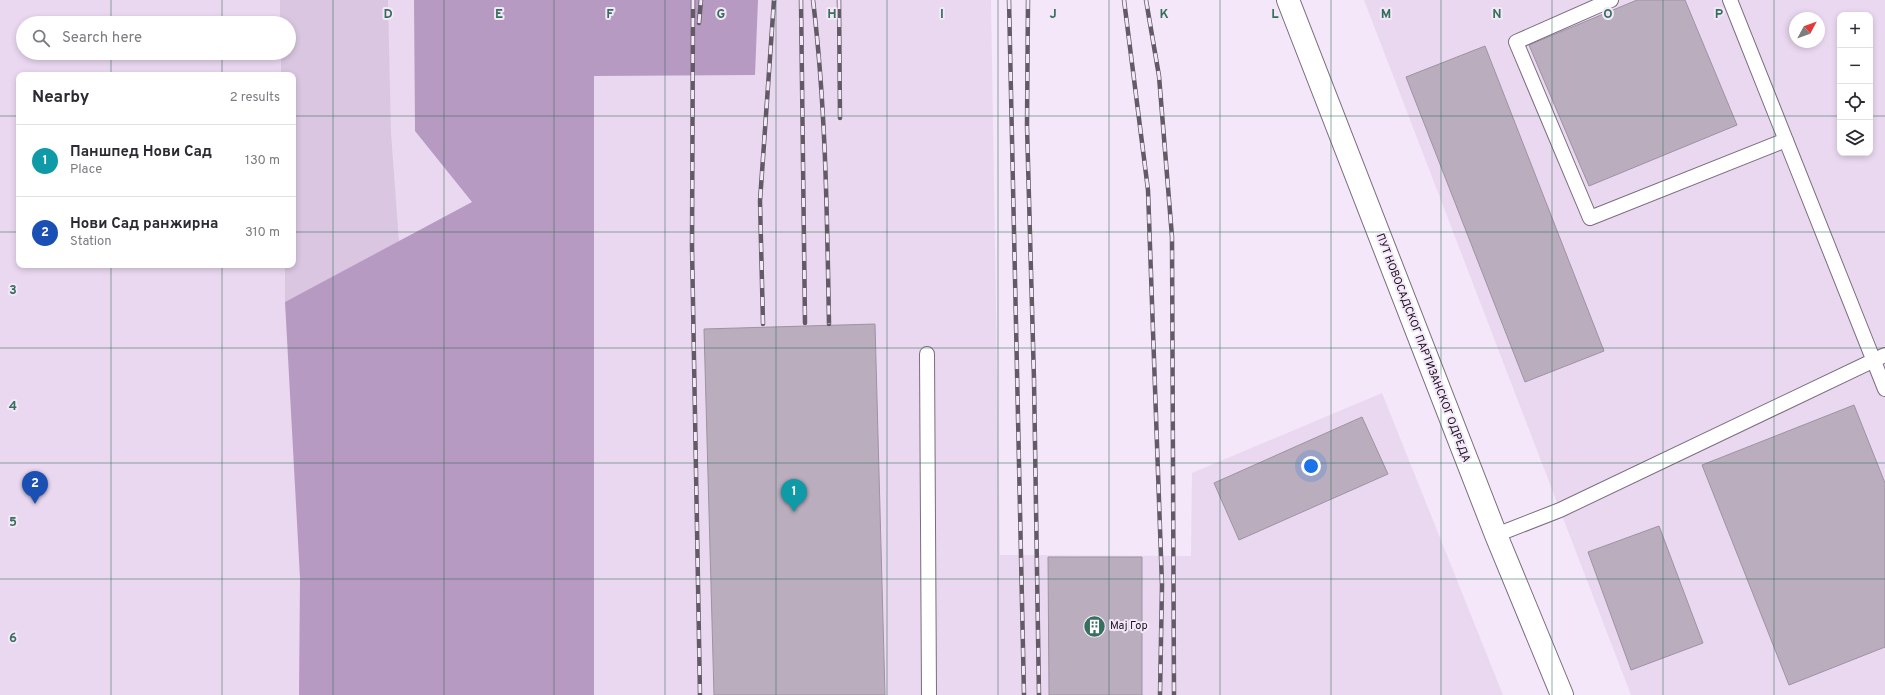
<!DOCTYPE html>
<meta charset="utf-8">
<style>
:root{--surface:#fff;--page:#f2f2f3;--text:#2b2b33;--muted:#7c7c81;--line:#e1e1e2;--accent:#35705b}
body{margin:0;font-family:Overpass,sans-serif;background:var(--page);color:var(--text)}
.controls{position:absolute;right:12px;top:12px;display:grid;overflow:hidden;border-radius:8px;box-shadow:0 2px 6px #0003}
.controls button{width:36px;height:36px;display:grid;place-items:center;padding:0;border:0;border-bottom:1px solid var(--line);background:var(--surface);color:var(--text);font:20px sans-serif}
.compass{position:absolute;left:1789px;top:12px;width:36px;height:36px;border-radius:50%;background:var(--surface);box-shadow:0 2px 6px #0003;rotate:49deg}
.you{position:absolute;left:1311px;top:466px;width:14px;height:14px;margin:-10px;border:3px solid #fff;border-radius:50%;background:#1a73e8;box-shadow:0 0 0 6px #1a73e833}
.badge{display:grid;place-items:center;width:26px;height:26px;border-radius:50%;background:var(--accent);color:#fff;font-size:13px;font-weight:700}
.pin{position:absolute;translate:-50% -33px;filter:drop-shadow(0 1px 2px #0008)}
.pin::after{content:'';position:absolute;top:21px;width:14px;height:12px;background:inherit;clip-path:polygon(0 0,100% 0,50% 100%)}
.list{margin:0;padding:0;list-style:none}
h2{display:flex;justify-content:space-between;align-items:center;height:52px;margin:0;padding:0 16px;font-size:17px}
h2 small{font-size:13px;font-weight:400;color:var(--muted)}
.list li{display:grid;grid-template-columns:26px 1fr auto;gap:12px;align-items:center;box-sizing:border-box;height:72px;padding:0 16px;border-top:1px solid var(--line)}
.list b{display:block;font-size:15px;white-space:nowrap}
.list p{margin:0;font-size:13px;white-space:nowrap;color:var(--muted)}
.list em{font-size:13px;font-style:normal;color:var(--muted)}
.icon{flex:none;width:22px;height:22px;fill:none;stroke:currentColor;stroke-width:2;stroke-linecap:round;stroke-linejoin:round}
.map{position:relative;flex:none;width:1885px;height:695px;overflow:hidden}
.search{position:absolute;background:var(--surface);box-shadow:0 2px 6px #0003;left:16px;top:16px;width:280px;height:44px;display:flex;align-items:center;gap:10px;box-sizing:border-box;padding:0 14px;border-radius:22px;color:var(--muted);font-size:15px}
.panel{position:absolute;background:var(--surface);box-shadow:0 2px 6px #0003;left:16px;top:72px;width:280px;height:196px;border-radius:8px}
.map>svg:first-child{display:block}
.built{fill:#ead8f0;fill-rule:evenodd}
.green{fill:#dac6e1}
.forest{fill:#b79ac1}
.building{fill:#baadbe;stroke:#9f92a3}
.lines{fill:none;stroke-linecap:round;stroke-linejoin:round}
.lane-casing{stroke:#7a6e7e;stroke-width:16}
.secondary-casing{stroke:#7a6e7e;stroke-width:24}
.lane{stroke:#fff;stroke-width:14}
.secondary{stroke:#fff;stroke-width:22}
.rail-casing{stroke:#625b65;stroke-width:4.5}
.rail{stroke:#f4e7f9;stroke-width:3;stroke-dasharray:9;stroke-linecap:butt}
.grid{fill:none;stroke:#35705b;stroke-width:1;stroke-opacity:0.55}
.labels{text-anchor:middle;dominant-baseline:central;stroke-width:4;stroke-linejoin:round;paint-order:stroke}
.street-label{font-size:11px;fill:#161218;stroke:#f4e7f9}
.poi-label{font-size:11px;fill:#161218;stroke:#f4e7f9;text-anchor:start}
.grid-label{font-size:13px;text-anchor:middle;font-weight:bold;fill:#35705b;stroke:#f4e7f9;stroke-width:4;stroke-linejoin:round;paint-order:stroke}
</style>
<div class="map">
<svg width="1885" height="695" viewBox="0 0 1885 695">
<rect width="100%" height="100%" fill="#f4e7f9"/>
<path class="built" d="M0 0H991L1000 555 1191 556 1192 473 1382 393 1503 695H0ZM23 23H289V53H23ZM19 75H293V265H19Z
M1364 0H1885V695H1631ZM1840 15H1870V153H1840ZM1795 18H1819V42H1795Z"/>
<path class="green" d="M280 0H388L391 133 399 242 285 302V265H293V75H281V53H289V23H280Z"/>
<path class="forest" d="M414 0H758L755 75 594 76V695H299L300 578 285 302 472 202 415 131Z"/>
<path class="building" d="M1637 0H1685L1737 125 1589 186 1529 45Z
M1485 46 1604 351 1525 382 1406 77Z
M875 324 885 695H714L704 329Z
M1854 405 1885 483V647L1789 685 1702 465Z
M1362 417 1388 474 1239 540 1214 483Z
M1659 526 1703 643 1631 670 1588 552Z
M1048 557H1142V695H1049Z"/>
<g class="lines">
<defs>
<path id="lane" d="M1611 0 1516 42 1590 218 1786 140
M1730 0 1885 389
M927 354 929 695
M1496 535 1560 510 1885 355"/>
<path id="secondary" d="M1288 0 1496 535 1562 695"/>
</defs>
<use href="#lane" class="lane-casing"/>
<use href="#secondary" class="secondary-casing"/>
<use href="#lane" class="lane"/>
<use href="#secondary" class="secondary"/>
<defs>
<path id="rail" d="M693 0 692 247 700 695
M801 0 805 323
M813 0C826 108 827 216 829 324
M839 0 840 118
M1009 0 1024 695
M1028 0 1027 126 1034 380 1039 695
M1124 0 1148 190 1162 585 1160 695
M1146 0 1159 76 1172 237 1174 695
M699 23 701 0
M763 324 760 201 774 0"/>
</defs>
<use href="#rail" class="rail-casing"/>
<use href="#rail" class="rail"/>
</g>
<path class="grid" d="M111 0V23M222 0V23M333 0V695M444 0V695M554 0V695M665 0V695M776 0V695M887 0V695M998 0V695M1109 0V695M1220 0V695M1331 0V695M1441 0V695M1552 0V695M1663 0V695M1774 0V695M111 53V75M222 53V75M0 116H19M293 116H1840M1870 116H1885M0 232H19M293 232H1885M111 265V695M222 265V695M0 348H1885M0 463H1885M0 579H1885"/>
<defs>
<symbol id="building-disc" viewBox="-11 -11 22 22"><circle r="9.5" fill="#35705b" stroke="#f4e7f9"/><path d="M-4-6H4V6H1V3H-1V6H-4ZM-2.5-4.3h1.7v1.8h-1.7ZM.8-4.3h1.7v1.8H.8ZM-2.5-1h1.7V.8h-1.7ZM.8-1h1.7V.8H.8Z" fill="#fff"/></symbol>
</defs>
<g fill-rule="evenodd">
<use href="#building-disc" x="1082" y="614" width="25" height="25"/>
</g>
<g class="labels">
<g class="street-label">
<text transform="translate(1423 348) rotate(69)">ПУТ НОВОСАДСКОГ ПАРТИЗАНСКОГ ОДРЕДА</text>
</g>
<g class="poi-label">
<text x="1110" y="626">Мај Гор</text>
</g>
</g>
<g class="grid-label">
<text x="388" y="18">D</text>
<text x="499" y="18">E</text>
<text x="610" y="18">F</text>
<text x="721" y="18">G</text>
<text x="832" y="18">H</text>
<text x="942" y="18">I</text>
<text x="1053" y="18">J</text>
<text x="1164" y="18">K</text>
<text x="1275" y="18">L</text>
<text x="1386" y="18">M</text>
<text x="1497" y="18">N</text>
<text x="1608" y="18">O</text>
<text x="1719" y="18">P</text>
<text x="13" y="294">3</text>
<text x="13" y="410">4</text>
<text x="13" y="526">5</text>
<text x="13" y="642">6</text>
</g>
</svg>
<div class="controls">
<button>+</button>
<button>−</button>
<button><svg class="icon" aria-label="locate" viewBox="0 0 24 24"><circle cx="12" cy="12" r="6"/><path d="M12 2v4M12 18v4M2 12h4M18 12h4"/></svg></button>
<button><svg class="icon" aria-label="layers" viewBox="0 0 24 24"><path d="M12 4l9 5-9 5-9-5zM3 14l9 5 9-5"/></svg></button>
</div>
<svg class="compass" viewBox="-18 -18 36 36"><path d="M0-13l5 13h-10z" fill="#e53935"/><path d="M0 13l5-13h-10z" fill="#7c7c81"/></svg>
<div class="you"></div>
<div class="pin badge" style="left:794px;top:512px;background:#0f9aa8">1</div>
<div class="pin badge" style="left:35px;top:504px;background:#1a4fb4">2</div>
<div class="search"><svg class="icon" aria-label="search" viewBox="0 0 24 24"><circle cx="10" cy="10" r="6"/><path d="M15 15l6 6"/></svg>Search here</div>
<section class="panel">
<h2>Nearby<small>2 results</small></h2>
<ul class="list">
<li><span class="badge" style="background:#0f9aa8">1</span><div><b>Паншпед Нови Сад</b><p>Place</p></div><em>130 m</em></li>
<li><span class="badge" style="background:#1a4fb4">2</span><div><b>Нови Сад ранжирна</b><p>Station</p></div><em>310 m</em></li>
</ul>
</section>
</div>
